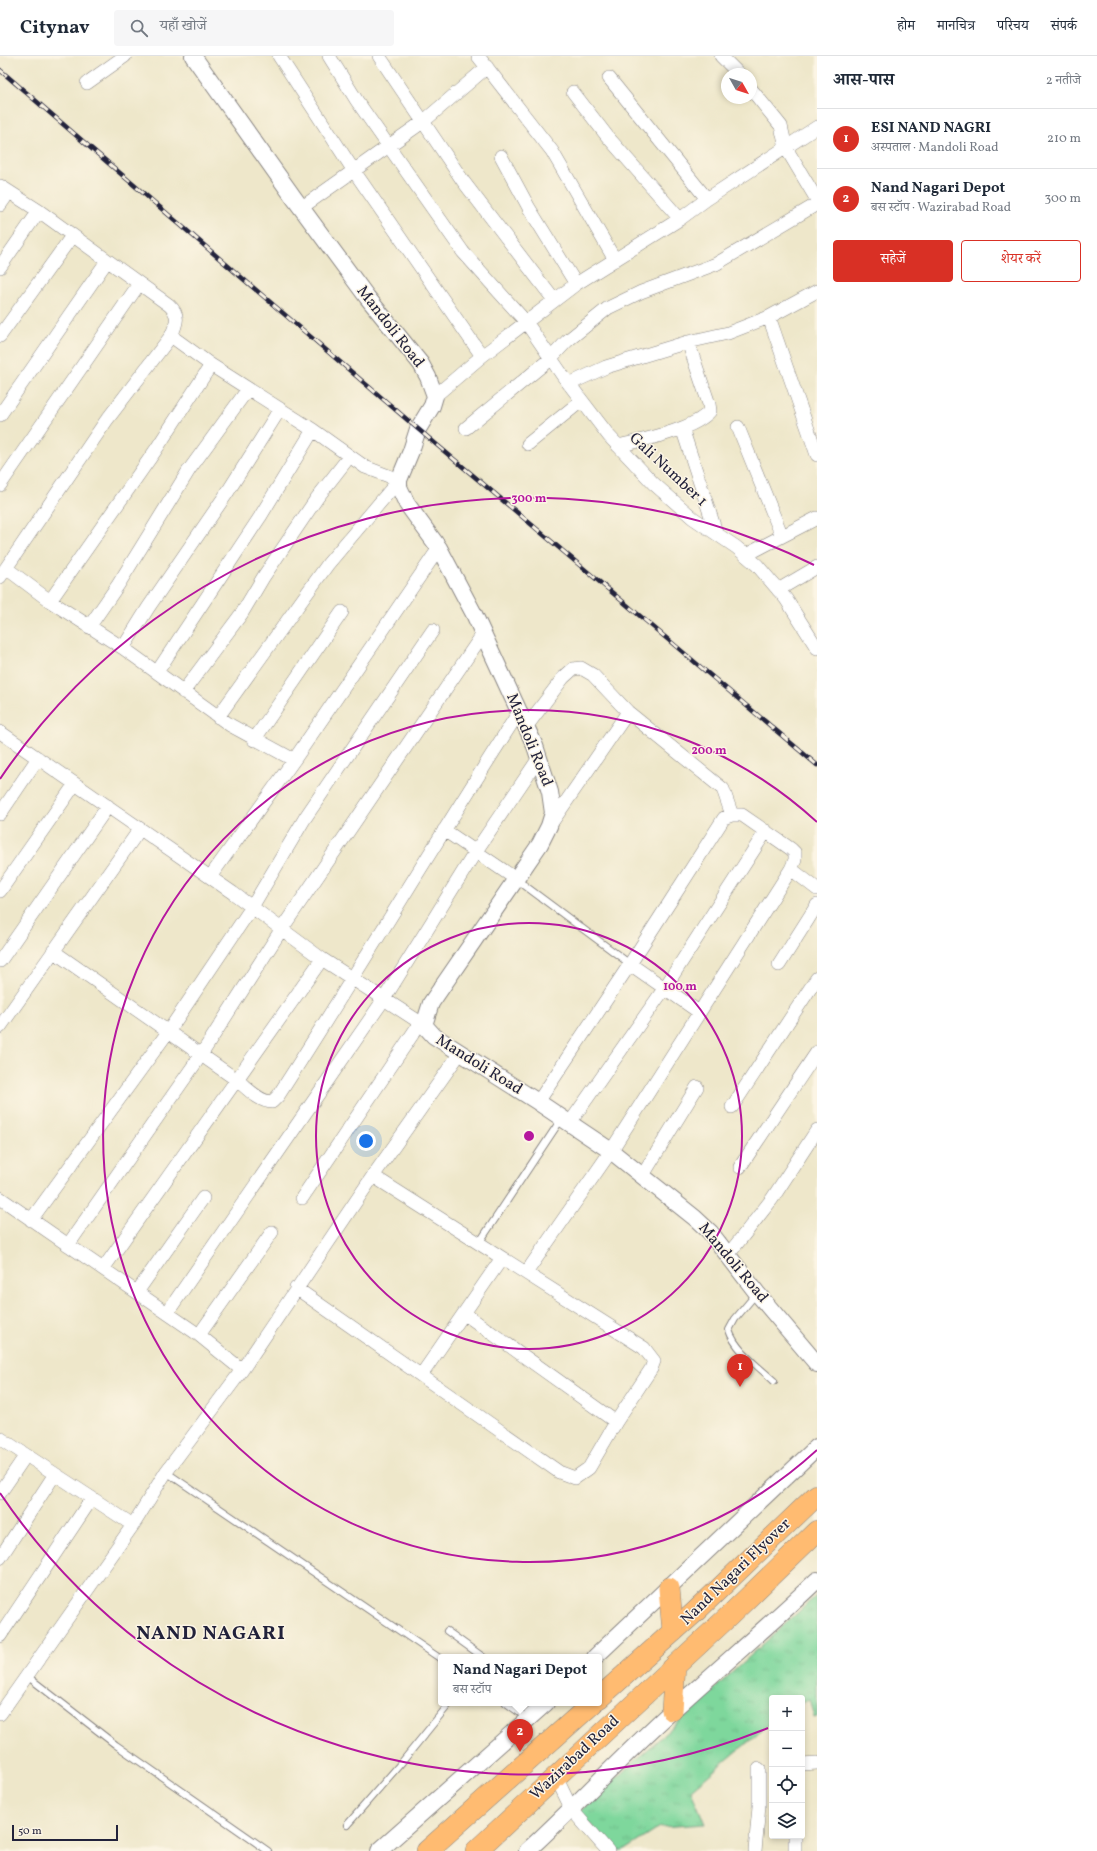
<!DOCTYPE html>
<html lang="hi">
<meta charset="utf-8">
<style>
:root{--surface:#fff;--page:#f6f6f7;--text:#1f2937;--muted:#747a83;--line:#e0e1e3;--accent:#d93025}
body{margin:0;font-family:Vollkorn,"Noto Serif Devanagari",serif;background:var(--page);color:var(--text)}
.controls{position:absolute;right:12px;bottom:12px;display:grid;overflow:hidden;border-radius:4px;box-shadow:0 2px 6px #0003}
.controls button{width:36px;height:36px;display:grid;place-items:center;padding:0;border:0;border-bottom:1px solid var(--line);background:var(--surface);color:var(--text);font:20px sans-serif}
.compass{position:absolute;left:721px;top:12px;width:36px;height:36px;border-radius:50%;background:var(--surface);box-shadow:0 2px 6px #0003;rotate:129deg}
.scale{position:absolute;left:12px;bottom:10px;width:106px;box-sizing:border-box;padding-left:4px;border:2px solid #22223b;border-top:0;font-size:11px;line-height:14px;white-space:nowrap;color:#22223b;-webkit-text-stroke:3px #fcf5e5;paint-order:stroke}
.you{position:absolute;left:366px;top:1085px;width:14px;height:14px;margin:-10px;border:3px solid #fff;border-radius:50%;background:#1a73e8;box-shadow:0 0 0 6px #1a73e833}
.badge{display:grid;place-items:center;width:26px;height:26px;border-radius:50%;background:var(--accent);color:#fff;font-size:13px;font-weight:700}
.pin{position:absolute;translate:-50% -33px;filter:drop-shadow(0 1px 2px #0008)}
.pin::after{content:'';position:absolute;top:21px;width:14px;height:12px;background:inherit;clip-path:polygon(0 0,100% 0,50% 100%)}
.popup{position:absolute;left:438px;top:1598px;width:164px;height:52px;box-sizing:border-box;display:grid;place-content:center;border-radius:4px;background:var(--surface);filter:drop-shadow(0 1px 3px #0005);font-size:13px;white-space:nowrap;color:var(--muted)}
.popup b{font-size:15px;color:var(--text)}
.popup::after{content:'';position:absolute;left:50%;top:100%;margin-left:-8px;border:8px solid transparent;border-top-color:var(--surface)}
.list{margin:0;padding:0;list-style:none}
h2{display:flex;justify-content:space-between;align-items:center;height:52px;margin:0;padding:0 16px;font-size:17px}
h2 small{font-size:13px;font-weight:400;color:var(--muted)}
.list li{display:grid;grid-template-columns:26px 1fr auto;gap:12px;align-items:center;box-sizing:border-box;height:60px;padding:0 16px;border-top:1px solid var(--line)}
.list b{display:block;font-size:15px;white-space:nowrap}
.list p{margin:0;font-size:13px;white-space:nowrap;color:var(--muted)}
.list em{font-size:13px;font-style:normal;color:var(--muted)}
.actions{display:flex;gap:8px;padding:12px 16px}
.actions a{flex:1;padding:9px 0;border:1px solid var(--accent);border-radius:4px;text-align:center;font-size:14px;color:var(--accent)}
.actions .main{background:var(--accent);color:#fff}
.icon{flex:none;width:22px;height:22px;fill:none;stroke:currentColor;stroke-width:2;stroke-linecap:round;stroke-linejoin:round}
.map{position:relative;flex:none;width:817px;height:1795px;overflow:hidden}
header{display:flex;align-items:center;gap:24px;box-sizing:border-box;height:56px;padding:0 20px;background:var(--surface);border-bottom:1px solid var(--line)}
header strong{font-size:19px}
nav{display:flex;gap:22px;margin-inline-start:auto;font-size:14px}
.search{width:280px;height:36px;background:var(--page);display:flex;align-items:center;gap:10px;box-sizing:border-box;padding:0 14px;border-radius:4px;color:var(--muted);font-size:15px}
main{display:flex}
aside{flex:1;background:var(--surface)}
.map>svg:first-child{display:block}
.park{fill:url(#park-tufts);stroke:#507c6c}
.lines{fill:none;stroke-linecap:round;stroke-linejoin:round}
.service-casing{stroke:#888482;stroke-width:8}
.minor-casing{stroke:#888482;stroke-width:14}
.tertiary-casing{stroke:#888482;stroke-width:18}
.trunk-casing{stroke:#888482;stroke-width:22}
.service{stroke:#fff;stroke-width:6}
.minor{stroke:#fff;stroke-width:13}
.tertiary{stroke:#fff;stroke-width:16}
.trunk{stroke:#ffbb71;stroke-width:21}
.rail-casing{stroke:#22223b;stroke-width:4.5}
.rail{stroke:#fcf5e5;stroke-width:3;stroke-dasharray:9;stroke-linecap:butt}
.ring{fill:none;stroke:#b5179e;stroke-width:2}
.labels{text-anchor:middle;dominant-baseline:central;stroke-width:3;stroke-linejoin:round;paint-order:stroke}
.street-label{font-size:16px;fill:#22223b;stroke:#fcf5e5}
.district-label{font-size:20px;font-weight:bold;letter-spacing:1px;fill:#22223b;stroke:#fcf5e5}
.centre{fill:#b5179e;stroke:#fcf5e5;stroke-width:2}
.ring-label{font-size:12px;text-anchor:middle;font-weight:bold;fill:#b5179e;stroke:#fcf5e5;stroke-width:3;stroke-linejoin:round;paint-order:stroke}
</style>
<header>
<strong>Citynav</strong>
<div class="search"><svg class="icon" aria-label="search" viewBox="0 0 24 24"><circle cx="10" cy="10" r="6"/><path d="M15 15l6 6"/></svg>यहाँ खोजें</div>
<nav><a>होम</a><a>मानचित्र</a><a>परिचय</a><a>संपर्क</a></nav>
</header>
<main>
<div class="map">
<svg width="817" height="1795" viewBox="0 0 817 1795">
<defs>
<pattern id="park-tufts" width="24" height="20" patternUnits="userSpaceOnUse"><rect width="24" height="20" fill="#7ed79c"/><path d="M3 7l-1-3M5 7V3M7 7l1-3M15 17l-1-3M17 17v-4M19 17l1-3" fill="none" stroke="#6db887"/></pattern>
</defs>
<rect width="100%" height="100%" fill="#fcf5e5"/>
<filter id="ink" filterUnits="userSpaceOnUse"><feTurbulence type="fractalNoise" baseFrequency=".025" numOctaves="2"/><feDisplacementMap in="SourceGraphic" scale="8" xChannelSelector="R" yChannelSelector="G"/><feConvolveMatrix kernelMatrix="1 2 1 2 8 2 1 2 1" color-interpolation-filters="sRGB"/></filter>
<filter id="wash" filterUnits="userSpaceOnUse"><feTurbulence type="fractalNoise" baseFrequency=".012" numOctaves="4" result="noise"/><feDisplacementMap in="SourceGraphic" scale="16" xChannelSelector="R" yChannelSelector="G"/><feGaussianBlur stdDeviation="0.9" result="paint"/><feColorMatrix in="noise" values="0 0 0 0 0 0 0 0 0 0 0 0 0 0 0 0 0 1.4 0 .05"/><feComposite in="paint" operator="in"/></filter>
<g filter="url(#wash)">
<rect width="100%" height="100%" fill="#eee7ca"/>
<path class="park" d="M817 1539V1661L814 1662 809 1643 802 1647V1642H772V1666L691 1734 705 1768 660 1771 623 1795H615L579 1756Z"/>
</g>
<g filter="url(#ink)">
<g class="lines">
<defs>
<path id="service" d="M516 823 630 908
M479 1187 562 1062
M756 1238 735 1263 729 1274C735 1294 759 1311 774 1325
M166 1416 441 1603
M447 1575 483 1601
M27 1620 116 1689 268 1795
M506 1647 527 1662
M347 1769 402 1706 450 1647"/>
<path id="minor" d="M279 0 354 115 482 300
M329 0 357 45 463 196 526 266 563 320 609 380 653 427 693 462 736 491 757 509 786 543 817 592
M379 0 463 125 554 244
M478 0 552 95 615 204
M721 0 739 18
M609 22 707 143
M87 27 125 0
M751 33 781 70 786 92 817 144
M573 36 607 80 680 163
M501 100 529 152 576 228
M0 130 39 155 169 249C180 259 177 267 171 280L106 365 0 521
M0 149 9 136
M301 152 424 65 487 11
M0 211 39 155
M769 261 817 399
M0 280 72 180
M171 280 211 309 313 374 365 411 399 424 328 508 218 661
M569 328 606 311 688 286 728 277 769 261 817 235
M435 340 482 300 576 228 680 163 707 143 817 71
M0 359 107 205
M738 371 782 480
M466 372 550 303 567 285 608 252 641 236 716 208 817 148
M682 372 716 476
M528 388 581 345
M618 390C642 384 694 374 710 355L709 348 688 286
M0 429 139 228
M746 499 817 462
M6 512 50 545 123 592 230 669 294 704
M778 534 817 511
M50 545 155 395 211 309
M89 571 118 529 189 414 248 333
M123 592 148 552 227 437 280 353
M157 616 260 461 313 374
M183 636 242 557 264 520 317 442 349 401
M526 671 563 622 573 613 581 612 593 619 628 656 723 733 732 759
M0 676 233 837 322 903 424 969
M254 684 342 556
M0 758 38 702
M550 769 628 656
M444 774 516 823
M210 821 294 704 439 492
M0 835 75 728
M53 895 237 1024C246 1031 259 1046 272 1046L278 1040C360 913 437 783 519 656
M0 905 108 750
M630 908 699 956
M779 909 817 849
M0 971 140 773
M538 1046 630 908 724 762 732 759H742L791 793 795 797V804L791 813
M732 1051 817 922
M569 1068 664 933 766 775
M740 1111 817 996
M643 1119 697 1031
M0 1142 199 1279 242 1314
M302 1142 420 967
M31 1164 168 976 252 851 305 762 433 574
M68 1189 201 999 281 874 483 578
M728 1199 772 1143 817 1074
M103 1213 322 903
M526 1217 611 1095 791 813 817 833
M296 1232 559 1416 575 1422 589 1412 616 1366 651 1313 654 1305 644 1292 373 1120
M137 1236 203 1142
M167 1257 384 943 476 795 539 702
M465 1258 616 1366
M199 1279 272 1176
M422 1318 502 1202
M0 1382 133 1469
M0 1437 26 1399
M0 1502 55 1418
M0 1580 92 1442
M0 1658 133 1469 166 1416 242 1314 373 1120 460 997
M802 1708 817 1707
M556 1721 572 1754 608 1795
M795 1780V1795
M755 1795 759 1750V1713"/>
<path id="tertiary" d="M193 0 294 142 367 241 421 308 428 321 435 340 432 350 418 373 411 395 399 424V431L407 448 439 492 474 558 535 690 550 736 553 757 549 770 540 788 431 947 424 969 434 980 538 1046 611 1095 695 1162 710 1176 757 1237 817 1308
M595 1601 817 1391
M379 1795 546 1647
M527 1795C577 1749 623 1699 673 1654 721 1610 770 1569 817 1524"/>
<path id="trunk" d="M669 1532 673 1576
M599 1642 695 1556 817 1439
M672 1654 675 1610
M427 1795 593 1647
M476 1795 729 1560 817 1475"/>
</defs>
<use href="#service" class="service-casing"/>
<use href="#minor" class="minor-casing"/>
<use href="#tertiary" class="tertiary-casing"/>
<use href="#trunk" class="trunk-casing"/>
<use href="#service" class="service"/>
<use href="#minor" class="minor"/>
<use href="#tertiary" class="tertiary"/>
<use href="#trunk" class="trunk"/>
<defs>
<path id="rail" d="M0 14 418 373 817 709"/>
</defs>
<use href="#rail" class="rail-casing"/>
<use href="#rail" class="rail"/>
</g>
</g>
<g class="ring">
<circle cx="529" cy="1080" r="213"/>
<path d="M817 1394A426 426 0 1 1 817 766"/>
<path d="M768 1672A638 638 0 0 1 0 1437M0 723A638 638 0 0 1 814 509"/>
</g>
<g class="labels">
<g class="street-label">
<text transform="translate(390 271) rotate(52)">Mandoli Road</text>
<text transform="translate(668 414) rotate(43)">Gali Number 1</text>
<text transform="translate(529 684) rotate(68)">Mandoli Road</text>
<text transform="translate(479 1009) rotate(32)">Mandoli Road</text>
<text transform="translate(733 1207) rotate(50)">Mandoli Road</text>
<text transform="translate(736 1516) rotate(-44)">Nand Nagari Flyover</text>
<text transform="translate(575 1702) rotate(-43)">Wazirabad Road</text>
</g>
<g class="district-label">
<text x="211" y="1578">NAND NAGARI</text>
</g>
</g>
<circle cx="529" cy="1080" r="6" class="centre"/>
<g class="ring-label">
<text x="529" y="446">300 m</text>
<text x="709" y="698">200 m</text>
<text x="680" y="934">100 m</text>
</g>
</svg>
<div class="controls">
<button>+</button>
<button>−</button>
<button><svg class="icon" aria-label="locate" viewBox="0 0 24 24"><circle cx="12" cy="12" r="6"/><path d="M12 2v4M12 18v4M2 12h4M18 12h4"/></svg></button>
<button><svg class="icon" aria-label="layers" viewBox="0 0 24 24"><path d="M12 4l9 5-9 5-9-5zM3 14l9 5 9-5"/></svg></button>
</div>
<svg class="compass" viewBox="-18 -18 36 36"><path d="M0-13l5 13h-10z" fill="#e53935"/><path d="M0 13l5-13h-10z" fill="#747a83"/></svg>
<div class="scale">50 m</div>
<div class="you"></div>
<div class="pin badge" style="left:740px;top:1331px">1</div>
<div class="pin badge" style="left:520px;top:1696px">2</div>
<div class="popup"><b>Nand Nagari Depot</b>बस स्टॉप</div>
</div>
<aside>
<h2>आस-पास<small>2 नतीजे</small></h2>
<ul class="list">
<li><span class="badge">1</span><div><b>ESI NAND NAGRI</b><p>अस्पताल · Mandoli Road</p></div><em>210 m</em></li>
<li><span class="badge">2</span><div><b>Nand Nagari Depot</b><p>बस स्टॉप · Wazirabad Road</p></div><em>300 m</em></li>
</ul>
<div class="actions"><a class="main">सहेजें</a><a>शेयर करें</a></div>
</aside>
</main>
